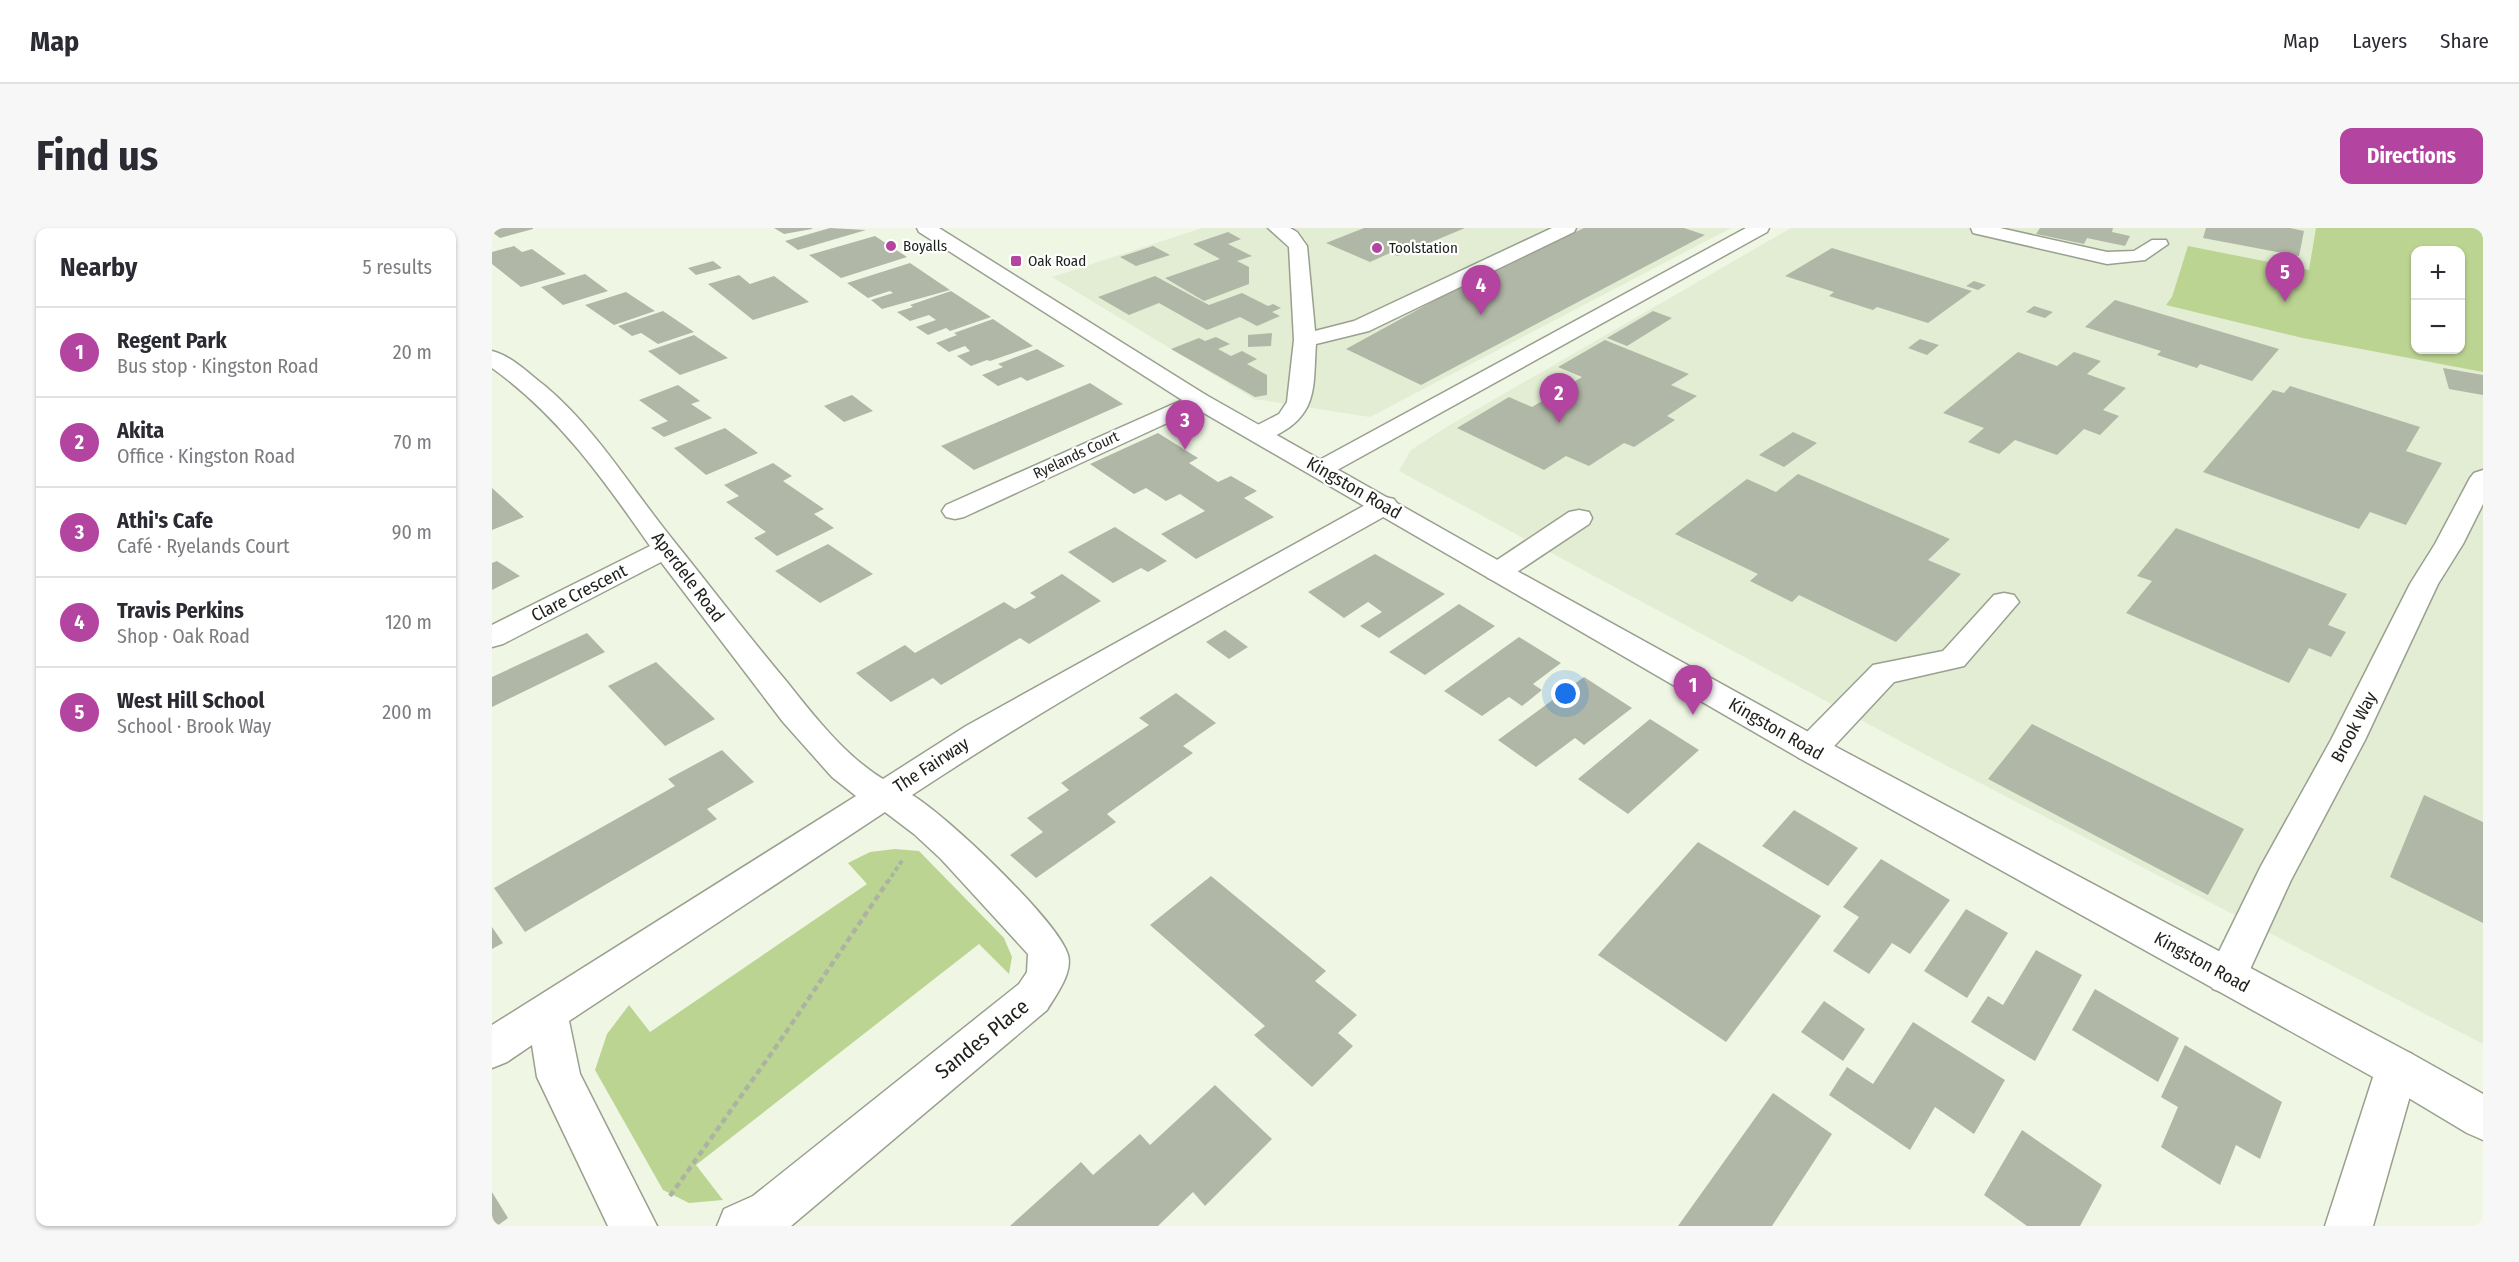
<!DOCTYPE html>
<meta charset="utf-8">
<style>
:root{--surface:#fff;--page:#f7f7f7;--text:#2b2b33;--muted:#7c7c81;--line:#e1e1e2;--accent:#b344a0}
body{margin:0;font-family:"Fira Sans Condensed",sans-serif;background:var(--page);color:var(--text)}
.controls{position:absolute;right:18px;top:18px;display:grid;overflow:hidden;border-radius:12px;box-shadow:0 2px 4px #0004}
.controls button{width:54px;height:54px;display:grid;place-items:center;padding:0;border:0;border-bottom:2px solid var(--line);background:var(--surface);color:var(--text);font:30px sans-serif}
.you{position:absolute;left:1074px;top:466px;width:21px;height:21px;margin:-15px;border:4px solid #fff;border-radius:50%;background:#1a73e8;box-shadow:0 0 0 9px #1a73e833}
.badge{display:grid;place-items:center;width:39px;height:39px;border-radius:50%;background:var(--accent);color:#fff;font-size:20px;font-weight:700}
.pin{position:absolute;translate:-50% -50px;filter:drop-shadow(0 2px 3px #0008)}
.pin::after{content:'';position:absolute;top:32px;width:21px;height:18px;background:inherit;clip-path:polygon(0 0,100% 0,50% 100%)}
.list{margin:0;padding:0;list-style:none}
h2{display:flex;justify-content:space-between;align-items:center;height:78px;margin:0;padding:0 24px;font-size:26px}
h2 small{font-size:20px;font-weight:400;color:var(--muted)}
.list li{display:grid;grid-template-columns:39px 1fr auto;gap:18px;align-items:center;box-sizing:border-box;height:90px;padding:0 24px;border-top:2px solid var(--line)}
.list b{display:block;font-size:22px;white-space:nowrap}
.list p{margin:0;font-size:20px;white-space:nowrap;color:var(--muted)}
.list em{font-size:20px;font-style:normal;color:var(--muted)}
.map{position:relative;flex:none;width:1991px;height:998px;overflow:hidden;border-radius:12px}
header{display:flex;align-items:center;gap:36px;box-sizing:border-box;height:84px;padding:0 30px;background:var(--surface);border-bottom:2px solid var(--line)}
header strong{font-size:28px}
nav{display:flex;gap:33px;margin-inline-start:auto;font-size:21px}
.intro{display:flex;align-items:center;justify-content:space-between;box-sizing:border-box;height:144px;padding:0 36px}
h1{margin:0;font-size:42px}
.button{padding:15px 27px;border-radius:12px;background:var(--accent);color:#fff;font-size:21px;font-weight:700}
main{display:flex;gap:36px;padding:0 36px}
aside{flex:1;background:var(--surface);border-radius:12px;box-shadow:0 2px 4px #0004}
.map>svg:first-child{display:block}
.built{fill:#e2edd3;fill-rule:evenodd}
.green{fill:#bbd492;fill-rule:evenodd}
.building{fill:#b0b7a6}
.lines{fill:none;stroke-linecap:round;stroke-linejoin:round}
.minor-casing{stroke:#99a08f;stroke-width:3}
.major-casing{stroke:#99a08f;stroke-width:3}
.path-far1{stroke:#acb3a3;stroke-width:4;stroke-dasharray:4.5 3;stroke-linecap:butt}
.path{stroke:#acb3a3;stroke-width:4.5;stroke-dasharray:6 4;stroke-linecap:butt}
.minor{fill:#fff;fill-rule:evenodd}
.major{fill:#fff;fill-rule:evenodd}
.poi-dot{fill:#b344a0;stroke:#fff;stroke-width:2}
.labels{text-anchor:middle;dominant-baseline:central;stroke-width:4.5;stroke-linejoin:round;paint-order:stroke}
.far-poi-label{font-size:15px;fill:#1e211a;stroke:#fff;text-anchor:start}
.far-street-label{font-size:15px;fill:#1e211a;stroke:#fff}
.street-label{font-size:18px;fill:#1e211a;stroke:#fff}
.near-street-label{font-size:21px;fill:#1e211a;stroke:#fff}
</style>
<header>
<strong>Map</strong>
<nav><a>Map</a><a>Layers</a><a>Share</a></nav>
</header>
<div class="intro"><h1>Find us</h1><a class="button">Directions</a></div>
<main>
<aside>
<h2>Nearby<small>5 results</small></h2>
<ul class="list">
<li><span class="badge">1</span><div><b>Regent Park</b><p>Bus stop · Kingston Road</p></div><em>20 m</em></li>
<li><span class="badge">2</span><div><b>Akita</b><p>Office · Kingston Road</p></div><em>70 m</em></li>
<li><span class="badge">3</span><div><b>Athi's Cafe</b><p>Café · Ryelands Court</p></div><em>90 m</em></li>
<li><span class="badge">4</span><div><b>Travis Perkins</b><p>Shop · Oak Road</p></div><em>120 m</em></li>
<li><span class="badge">5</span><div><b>West Hill School</b><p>School · Brook Way</p></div><em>200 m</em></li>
</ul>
</aside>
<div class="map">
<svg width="1991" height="998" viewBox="0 0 1991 998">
<rect width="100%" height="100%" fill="#eff7e4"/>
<path class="built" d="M710 0H1239L878 189 762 171 560 49Z
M1299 0H1991V816L1434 527 907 243 919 222 956 198ZM1924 22H1968V122H1924Z"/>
<path class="green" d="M1824 0H1991V144L1811 110 1674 77 1680 69 1696 18 1817 42ZM1924 22H1968V122H1924Z
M403 621 427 623 512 710 520 729 517 746 487 716 204 937 231 972 197 975 171 962 103 842 115 806 137 777 158 804 375 656 356 635 378 624Z"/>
<path class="building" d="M0 0H41V1L8 10 0 4Z
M282 0H320V1L292 6Z
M338 0 374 2 306 22 293 13Z
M872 0H973L906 28 898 25 878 34 834 15Z
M1092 0H1192L1213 7 929 157 854 121 978 53Z
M1548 0H1621L1620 4 1638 8 1633 18 1595 10 1592 16 1544 6Z
M1714 0H1798L1812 3 1807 28 1711 10Z
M736 4 749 11 736 16 760 28 745 33 757 39V56L712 73 673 50 728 31 701 16Z
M383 8 415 29 349 50 317 27Z
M22 18 30 24 40 21 74 46 29 59 0 36V24Z
M661 18 678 27 644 38 628 29Z
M1340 20 1480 63 1436 95 1385 79 1381 82 1337 68 1342 64 1293 48Z
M221 33 230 40 204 47 196 40Z
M418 35 458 62 390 81 379 72 401 65 398 63 376 70 355 55Z
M93 46 116 63 71 77 49 59Z
M247 47 258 56 282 48 317 74 261 92 216 56Z
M663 48 717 77 750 65 776 78 781 76 789 80 780 84 788 88 765 98 748 89 715 102 667 75 637 87 606 69Z
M1482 53 1494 57 1486 62 1474 58Z
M459 63 499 89 458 103 454 100 436 107 424 99 444 92 437 87 418 93 405 84 421 79 418 77Z
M134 64 163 83 122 97 93 77Z
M1623 72 1787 121 1760 153 1708 136 1705 140 1665 127 1669 123 1593 99Z
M1542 78 1561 84 1553 90 1534 84Z
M171 83 202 104 166 116 149 105 140 108 126 98Z
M1161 83 1180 90 1135 118 1115 110Z
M501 91 541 118 498 133 495 132 479 138 465 128 478 123 473 118 457 124 444 115 465 107 462 105Z
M780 105 779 118 756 119V107Z
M202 107 236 130 188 147 156 123Z
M724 109 738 116 726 121 739 128 750 123 765 131 755 136 775 147V167L763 169 679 121 707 110 713 113Z
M1428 111 1447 117 1435 127 1416 120Z
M1113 112 1197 146 1179 157 1205 168 1175 188 1183 192 1142 219 1132 215 1097 238 1074 228 1052 242 965 200 1017 169 1040 179 1090 149 1066 139Z
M545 121 573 138 535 153 529 149 506 158 490 147 511 139 506 136Z
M1526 124 1565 138 1582 124 1609 133 1595 146 1634 160 1611 182 1627 188 1608 207 1592 201 1565 227 1523 212 1507 226 1476 214 1492 200 1451 185Z
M1951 140 1991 147V167L1957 161Z
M598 155 631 176 482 242 449 218Z
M186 157 208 173 199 176 220 190 172 209 159 200 176 193 147 172Z
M1798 158 1928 199 1914 223 1950 235 1914 297 1878 284 1867 301 1711 244 1781 162 1792 165Z
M360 167 381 183 352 194 332 178Z
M233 200 266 225 214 247 182 220Z
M1301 204 1325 215 1292 239 1267 227Z
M666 205 706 230 697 235 726 254 739 248 765 263 752 270 782 289 704 331 669 306 713 283 688 266 674 273 654 260 642 266 598 236Z
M281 235 300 248 291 253 332 281 322 286 342 300 285 328 262 310 274 304 234 274 247 268 232 257Z
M1306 246 1458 311 1436 332 1469 346 1404 414 1307 367 1300 374 1258 353 1266 346 1183 306 1255 251 1284 264Z
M0 260 32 289 0 302Z
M623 299 675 333 656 344 649 340 621 355 576 324Z
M1684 300 1855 366 1836 397 1854 404 1839 429 1817 420 1797 455 1634 385 1660 353 1645 348Z
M336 316 381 346 328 375 283 343Z
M883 326 953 366 887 410 868 398 890 384 876 374 852 390 816 364Z
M5 333 28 348 0 362V335Z
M570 346 609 373 537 416 528 410 449 457 441 450 399 474 364 445 413 417 423 425 512 374 523 381 544 369 538 365Z
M967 376 1003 398 933 447 897 424Z
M733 402 756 419 737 431 714 414Z
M95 405 113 424 0 479V449Z
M1027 409 1069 435 1041 456 1050 462 1030 478 1017 469 990 488 952 463Z
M164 434 223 491 173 518 116 458Z
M1092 449 1140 480 1092 517 1083 510 1044 539 1006 512Z
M684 465 724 495 691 518 701 525 615 586 624 594 544 650 518 627 551 604 535 590 577 562 569 555 657 497 647 490Z
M1158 491 1207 522 1136 586 1086 551Z
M1540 496 1752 601 1716 667 1496 551Z
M230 522 262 554 215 581 225 591 33 704 2 660 183 558 176 551Z
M1932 567 1991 594V695L1898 649Z
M1302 582 1366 620 1336 658 1270 618Z
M1206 614 1329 688 1234 814 1106 727Z
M1389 631 1458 672 1418 726 1400 715 1377 746 1341 723 1367 689 1351 679Z
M719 648 834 743 823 753 865 787 846 805 861 818 820 859 762 807 773 798 658 697Z
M1474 681 1516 705 1475 770 1432 743Z
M0 699 11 715 0 721Z
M1544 722 1590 747 1543 833 1479 794 1496 768 1511 777Z
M1603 761 1687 810 1666 854 1580 802Z
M1332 773 1373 801 1351 833 1309 804Z
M1421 794 1513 852 1482 906 1443 879 1418 922 1337 867 1355 839 1381 856Z
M1693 817 1790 874 1768 931 1744 917 1728 957 1669 919 1686 879 1669 869Z
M723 857 780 911 713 978 701 964 666 998H518L589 934 601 947 648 906 658 917Z
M1281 865 1340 906 1280 998H1186Z
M1530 902 1610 957 1588 998H1535L1492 967Z
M0 964 16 990 5 998H0Z"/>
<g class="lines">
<defs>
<path id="minor" d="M776 0H798L805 4 815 18 823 103 862 93 1060 0H1084L1082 4 877 103 824 116C821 153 827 183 790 204 779 210 771 214 758 211L755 206 758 201 787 186 795 174 802 112 797 19Z
M1254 0H1277L1275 4 838 246 829 249 820 246 816 241 820 236Z
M1479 0H1508L1615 24 1642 23 1660 12H1674L1676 16 1653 32 1615 36 1481 5Z
M0 123C20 128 37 146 53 158 105 202 139 260 181 312 219 359 256 408 295 454 322 488 353 528 391 551L474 498 884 271 893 269 902 271 906 277 902 283C740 374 576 464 420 567 453 586 566 693 576 727 581 745 564 767 555 782L299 998H225L232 981 261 968 527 756 535 744 536 726 449 631 422 606 393 584 77 793 88 846 165 998H116L45 849 40 817 15 834 0 840V797L364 568 340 549 291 494 169 334 11 416 0 419V397L158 318C112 252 66 187 0 140Z
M706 165 714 167 718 172 714 177 472 289 463 291 454 289 450 283 454 277Z
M1991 242V276L1971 316 1946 356 1873 512 1799 652 1749 761 1735 766 1721 761 1715 748 1769 638 1839 512 1918 356 1943 316 1978 250 1982 245Z
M1087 282 1097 284 1100 290 1097 296 1016 350 1006 353 996 350 992 344 996 338 1077 284Z
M1512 365 1522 367 1527 374 1472 438 1402 454 1331 530 1319 533 1307 530 1302 521 1307 512 1381 437 1451 423 1502 367Z
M1905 820 1920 826 1926 840 1881 998H1833L1884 840 1890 826Z"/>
<path id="major" d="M425 0H447L714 167 1016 338 1331 512 1920 826 1991 866V912L1975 905 1890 854 1307 530 698 177 427 4Z"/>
</defs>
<use href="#minor" class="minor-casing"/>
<use href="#major" class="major-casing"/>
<path class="path-far1" d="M395 655 411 631"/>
<path class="path" d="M178 968 286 816 396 653"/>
<use href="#minor" class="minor"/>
<use href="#major" class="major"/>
</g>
<g class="poi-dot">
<circle cx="399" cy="18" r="6"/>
<circle cx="885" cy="20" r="6"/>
<rect x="518" y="27" width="12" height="12" rx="3"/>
</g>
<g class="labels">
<g class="far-poi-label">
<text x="411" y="18">Boyalls</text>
<text x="897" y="20">Toolstation</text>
<text x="536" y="33">Oak Road</text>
</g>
<g class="far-street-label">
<text transform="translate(584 227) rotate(-25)">Ryelands Court</text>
</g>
<g class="street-label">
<text transform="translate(862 260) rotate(30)">Kingston Road</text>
<text transform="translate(196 349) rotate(53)">Aperdele Road</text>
<text transform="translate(87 365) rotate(-27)">Clare Crescent</text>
<text transform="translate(1862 499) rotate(-62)">Brook Way</text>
<text transform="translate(1284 501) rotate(30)">Kingston Road</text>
<text transform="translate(439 537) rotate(-33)">The Fairway</text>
<text transform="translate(1710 734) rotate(29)">Kingston Road</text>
</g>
<g class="near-street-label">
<text transform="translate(490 811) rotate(-39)">Sandes Place</text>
</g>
</g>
</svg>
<div class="controls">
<button>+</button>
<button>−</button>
</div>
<div class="you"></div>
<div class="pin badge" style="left:1201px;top:487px">1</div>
<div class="pin badge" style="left:1067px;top:195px">2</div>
<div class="pin badge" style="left:693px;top:222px">3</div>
<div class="pin badge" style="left:989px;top:87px">4</div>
<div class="pin badge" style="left:1793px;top:74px">5</div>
</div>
</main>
